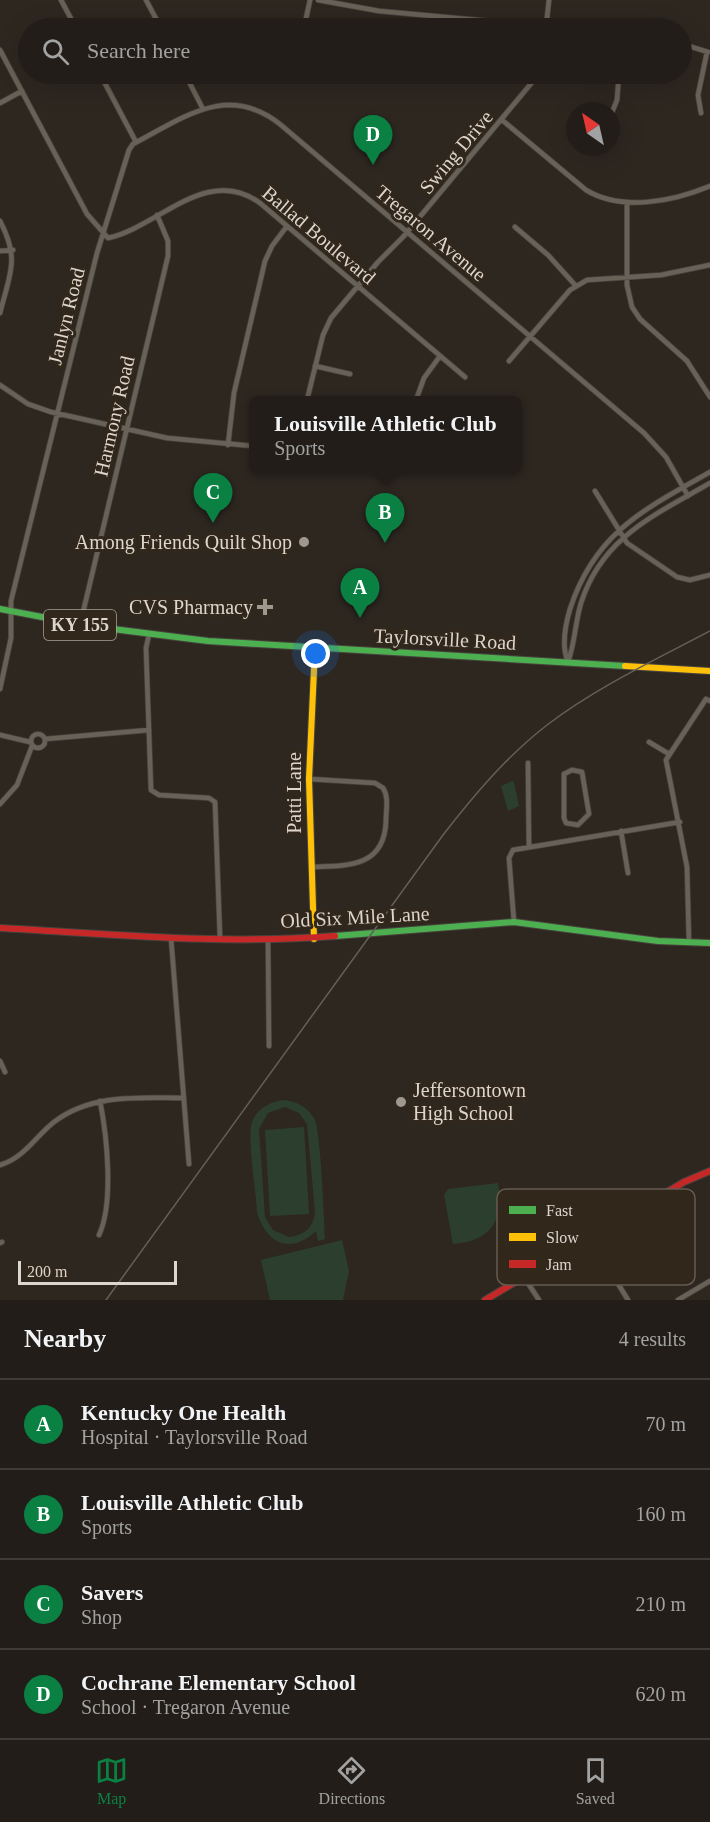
<!DOCTYPE html>
<meta charset="utf-8">
<style>
:root{--surface:#221d18;--page:#2a2621;--text:#f1f3f6;--muted:#a2a2a2;--line:#3f3b37;--accent:#0b8043}
body{margin:0;font-family:"Times New Roman",serif;background:var(--page);color:var(--text)}
.compass{position:absolute;left:566px;top:102px;width:54px;height:54px;border-radius:50%;background:var(--surface);box-shadow:0 6px 24px #0002;rotate:326deg}
.scale{position:absolute;left:18px;bottom:15px;width:159px;box-sizing:border-box;padding-left:6px;border:3px solid #ddd5ce;border-top:0;font-size:16px;line-height:21px;white-space:nowrap;color:#ddd5ce;-webkit-text-stroke:4px #32271b;paint-order:stroke}
.you{position:absolute;left:316px;top:654px;width:21px;height:21px;margin:-15px;border:4px solid #fff;border-radius:50%;background:#1a73e8;box-shadow:0 0 0 9px #1a73e833}
.badge{display:grid;place-items:center;width:39px;height:39px;border-radius:50%;background:var(--accent);color:#fff;font-size:20px;font-weight:700}
.pin{position:absolute;translate:-50% -50px;filter:drop-shadow(0 2px 3px #0008)}
.pin::after{content:'';position:absolute;top:32px;width:21px;height:18px;background:inherit;clip-path:polygon(0 0,100% 0,50% 100%)}
.popup{position:absolute;left:249px;top:396px;width:273px;height:78px;box-sizing:border-box;display:grid;place-content:center;border-radius:9px;background:var(--surface);filter:drop-shadow(0 2px 4px #0005);font-size:20px;white-space:nowrap;color:var(--muted)}
.popup b{font-size:22px;color:var(--text)}
.popup::after{content:'';position:absolute;left:50%;top:100%;margin-left:-12px;border:12px solid transparent;border-top-color:var(--surface)}
.list{margin:0;padding:0;list-style:none}
h2{display:flex;justify-content:space-between;align-items:center;height:78px;margin:0;padding:0 24px;font-size:26px}
h2 small{font-size:20px;font-weight:400;color:var(--muted)}
.list li{display:grid;grid-template-columns:39px 1fr auto;gap:18px;align-items:center;box-sizing:border-box;height:90px;padding:0 24px;border-top:2px solid var(--line)}
.list b{display:block;font-size:22px;white-space:nowrap}
.list p{margin:0;font-size:20px;white-space:nowrap;color:var(--muted)}
.list em{font-size:20px;font-style:normal;color:var(--muted)}
.icon{flex:none;width:33px;height:33px;fill:none;stroke:currentColor;stroke-width:2;stroke-linecap:round;stroke-linejoin:round}
.map{position:relative;flex:none;width:710px;height:1300px;overflow:hidden}
.search{position:absolute;background:var(--surface);box-shadow:0 6px 24px #0002;left:18px;right:18px;top:18px;height:66px;display:flex;align-items:center;gap:15px;box-sizing:border-box;padding:0 21px;border-radius:33px;color:var(--muted);font-size:22px}
.sheet{height:438px;background:var(--surface)}
nav{display:flex;justify-content:space-around;align-items:center;box-sizing:border-box;height:84px;border-top:2px solid var(--line);background:var(--surface);font-size:16px;color:var(--muted)}
nav a{display:grid;justify-items:center;gap:3px}
nav .on{color:var(--accent)}
.map>svg:first-child{display:block}
.green{fill:#2c3e2e;fill-rule:evenodd}
.lines{fill:none;stroke-linecap:round;stroke-linejoin:round}
.street-casing{stroke:#48433d;stroke-width:6}
.fast-casing{stroke:#48433d;stroke-width:8}
.slow-casing{stroke:#48433d;stroke-width:8}
.jam-casing{stroke:#48433d;stroke-width:8}
.street{stroke:#686157;stroke-width:4.5}
.fast{stroke:#4caf50;stroke-width:6}
.slow{stroke:#ffc107;stroke-width:6}
.jam{stroke:#c62828;stroke-width:6}
.rail{stroke:#655f58;stroke-width:1.5}
.poi-dot{fill:#9f9891;stroke:#32271b;stroke-width:2}
.labels{text-anchor:middle;dominant-baseline:central;stroke-width:6;stroke-linejoin:round;paint-order:stroke}
.shield{fill:#32271b;stroke:#aaa198;stroke-width:1.5}
.shield-label{font-size:18px;font-weight:bold;fill:#ddd5ce}
.street-label{font-size:20px;fill:#ddd5ce;stroke:#32271b}
.poi-label{font-size:20px;fill:#ddd5ce;stroke:#32271b;text-anchor:end}
.key{fill:#32271b;stroke:#655b51;stroke-width:1.5}
.key-label{font-size:16px;fill:#ddd5ce}
</style>
<div class="map">
<svg width="710" height="1300" viewBox="0 0 710 1300">
<rect width="100%" height="100%" fill="#2d2720"/>
<path class="green" d="M512 781 514 782 519 806 508 811 501 786Z
M283 1100C296 1101 306 1106 314 1118 321 1130 324 1218 325 1239L318 1241 316 1231C291 1255 266 1244 257 1212 256 1191 248 1144 251 1126 254 1110 269 1102 283 1100ZM285 1107 299 1113 307 1124 315 1212C313 1228 305 1235 289 1237L273 1230 265 1217 259 1129 268 1113Z
M304 1127 309 1214 270 1216 265 1130Z
M498 1183C504 1220 492 1241 453 1244L444 1195 448 1189Z
M342 1240 349 1271 343 1300H270L261 1260Z"/>
<g class="lines">
<defs>
<path id="street" d="M61 0 76 28
M146 0 161 28
M318 0 379 11 564 28
M546 27 549 0
M200 28 209 23
M304 28 310 0
M682 44 708 52
M0 50 87 214 108 238C159 227 206 164 260 203L465 377
M100 74 136 142
M185 74 203 109
M0 103 22 91
M701 113 698 95 707 52
M611 115 617 100 619 74
M502 120 586 190C622 212 674 201 710 186
M627 202V285L632 307 640 319 687 361 710 397
M0 221C20 259 10 273 0 313
M515 227 548 255 576 286
M0 251 13 250
M509 361 570 290 587 280 661 275 710 265
M315 366 350 374
M0 385 28 404 51 412 167 438 253 446
M307 400 323 335 331 318 378 262 403 237 539 74
M416 400 424 378 440 356
M228 445 234 393 265 261 272 246 287 226
M595 491 627 543 677 577 690 580 710 575
M80 625 168 256V241L157 215
M149 635 146 648 151 790 159 795 209 798 215 802 220 938
M568 662C561 646 565 626 570 609 595 532 645 509 710 472
M568 662C575 643 575 623 581 603 602 537 655 515 710 483
M0 689 11 638V601L97 253 129 150 133 144C183 118 228 82 281 125L644 433 666 457 688 496
M31 741a7 7 0 1 1 14 0a7 7 0 1 1-14 0Z
M0 735 30 742
M45 739 149 730
M649 742 669 754
M528 763 529 847
M572 770 582 772 589 814 578 825 566 823 564 818V774Z
M309 779 375 783 383 788C389 797 386 809 386 820 385 867 349 866 311 867
M0 804 17 785 32 746
M621 831 628 873
M514 922 509 858 513 850 680 822
M171 938 189 1164
M268 939 269 1046
M689 943 687 867 666 760 706 699 710 701
M0 1061 5 1072
M0 1165C24 1158 35 1137 54 1122 92 1093 139 1098 184 1098
M567 1200 628 1300
M99 1235C114 1203 107 1136 100 1101
M0 1243 2 1242
M524 1277 539 1300
M678 1300 710 1281"/>
<path id="fast" d="M0 609 89 626 208 641 625 666
M335 936 514 922 658 941 710 943"/>
<path id="slow" d="M625 666 710 671
M314 939 309 779 315 648"/>
<path id="jam" d="M0 928C111 934 223 945 335 936
M485 1300 684 1182 710 1171"/>
</defs>
<use href="#street" class="street-casing"/>
<use href="#fast" class="fast-casing"/>
<use href="#slow" class="slow-casing"/>
<use href="#jam" class="jam-casing"/>
<use href="#street" class="street"/>
<use href="#fast" class="fast"/>
<use href="#slow" class="slow"/>
<use href="#jam" class="jam"/>
<path class="rail" d="M106 1300 443 835C474 795 506 757 547 725 597 687 655 660 710 631"/>
</g>
<g class="poi-dot">
<circle cx="304" cy="542" r="6"/>
<path d="M262 598h6v6h6v6h-6v6h-6v-6h-6v-6h6z"/>
<circle cx="401" cy="1102" r="6"/>
</g>
<g class="labels">
<rect class="shield" x="44" y="610" width="72" height="30" rx="4.5"/>
<g class="shield-label">
<text x="80" y="625">KY 155</text>
</g>
<g class="street-label">
<text transform="translate(456 152) rotate(-50)">Swing Drive</text>
<text transform="translate(431 233) rotate(40)">Tregaron Avenue</text>
<text transform="translate(319 235) rotate(40)">Ballad Boulevard</text>
<text transform="translate(66 316) rotate(-76)">Janlyn Road</text>
<text transform="translate(114 416) rotate(-77)">Harmony Road</text>
<text transform="translate(445 639) rotate(3)">Taylorsville Road</text>
<text transform="translate(294 793) rotate(-90)">Patti Lane</text>
<text transform="translate(355 917) rotate(-3)">Old Six Mile Lane</text>
</g>
<g class="poi-label">
<text x="292" y="542">Among Friends Quilt Shop</text>
<text x="253" y="607">CVS Pharmacy</text>
<text x="413" y="1090" text-anchor="start">Jeffersontown<tspan x="413" dy="23">High School</tspan></text>
</g>
</g>
<rect x="497" y="1189" width="198" height="96" rx="9" class="key"/>
<rect x="509" y="1206" width="27" height="8" fill="#4caf50"/>
<rect x="509" y="1233" width="27" height="8" fill="#ffc107"/>
<rect x="509" y="1260" width="27" height="8" fill="#c62828"/>
<g class="key-label">
<text x="546" y="1216">Fast</text>
<text x="546" y="1243">Slow</text>
<text x="546" y="1270">Jam</text>
</g>
</svg>
<svg class="compass" viewBox="-18 -18 36 36"><path d="M0-13l5 13h-10z" fill="#e53935"/><path d="M0 13l5-13h-10z" fill="#a2a2a2"/></svg>
<div class="scale">200 m</div>
<div class="you"></div>
<div class="pin badge" style="left:360px;top:618px">A</div>
<div class="pin badge" style="left:385px;top:543px">B</div>
<div class="popup"><b>Louisville Athletic Club</b>Sports</div>
<div class="pin badge" style="left:213px;top:523px">C</div>
<div class="pin badge" style="left:373px;top:165px">D</div>
<div class="search"><svg class="icon" aria-label="search" viewBox="0 0 24 24"><circle cx="10" cy="10" r="6"/><path d="M15 15l6 6"/></svg>Search here</div>
</div>
<section class="sheet">
<h2>Nearby<small>4 results</small></h2>
<ul class="list">
<li><span class="badge">A</span><div><b>Kentucky One Health</b><p>Hospital · Taylorsville Road</p></div><em>70 m</em></li>
<li><span class="badge">B</span><div><b>Louisville Athletic Club</b><p>Sports</p></div><em>160 m</em></li>
<li><span class="badge">C</span><div><b>Savers</b><p>Shop</p></div><em>210 m</em></li>
<li><span class="badge">D</span><div><b>Cochrane Elementary School</b><p>School · Tregaron Avenue</p></div><em>620 m</em></li>
</ul>
</section>
<nav>
<a class="on"><svg class="icon" aria-label="map" viewBox="0 0 24 24"><path d="M3 6l6-2 6 2 6-2v14l-6 2-6-2-6 2zM9 4v14M15 6v14"/></svg>Map</a>
<a><svg class="icon" aria-label="directions" viewBox="0 0 24 24"><path d="M12 3l9 9-9 9-9-9zM9 14v-3h6M13 9l2 2-2 2"/></svg>Directions</a>
<a><svg class="icon" aria-label="saved" viewBox="0 0 24 24"><path d="M7 4h10v16l-5-4-5 4z"/></svg>Saved</a>
</nav>
